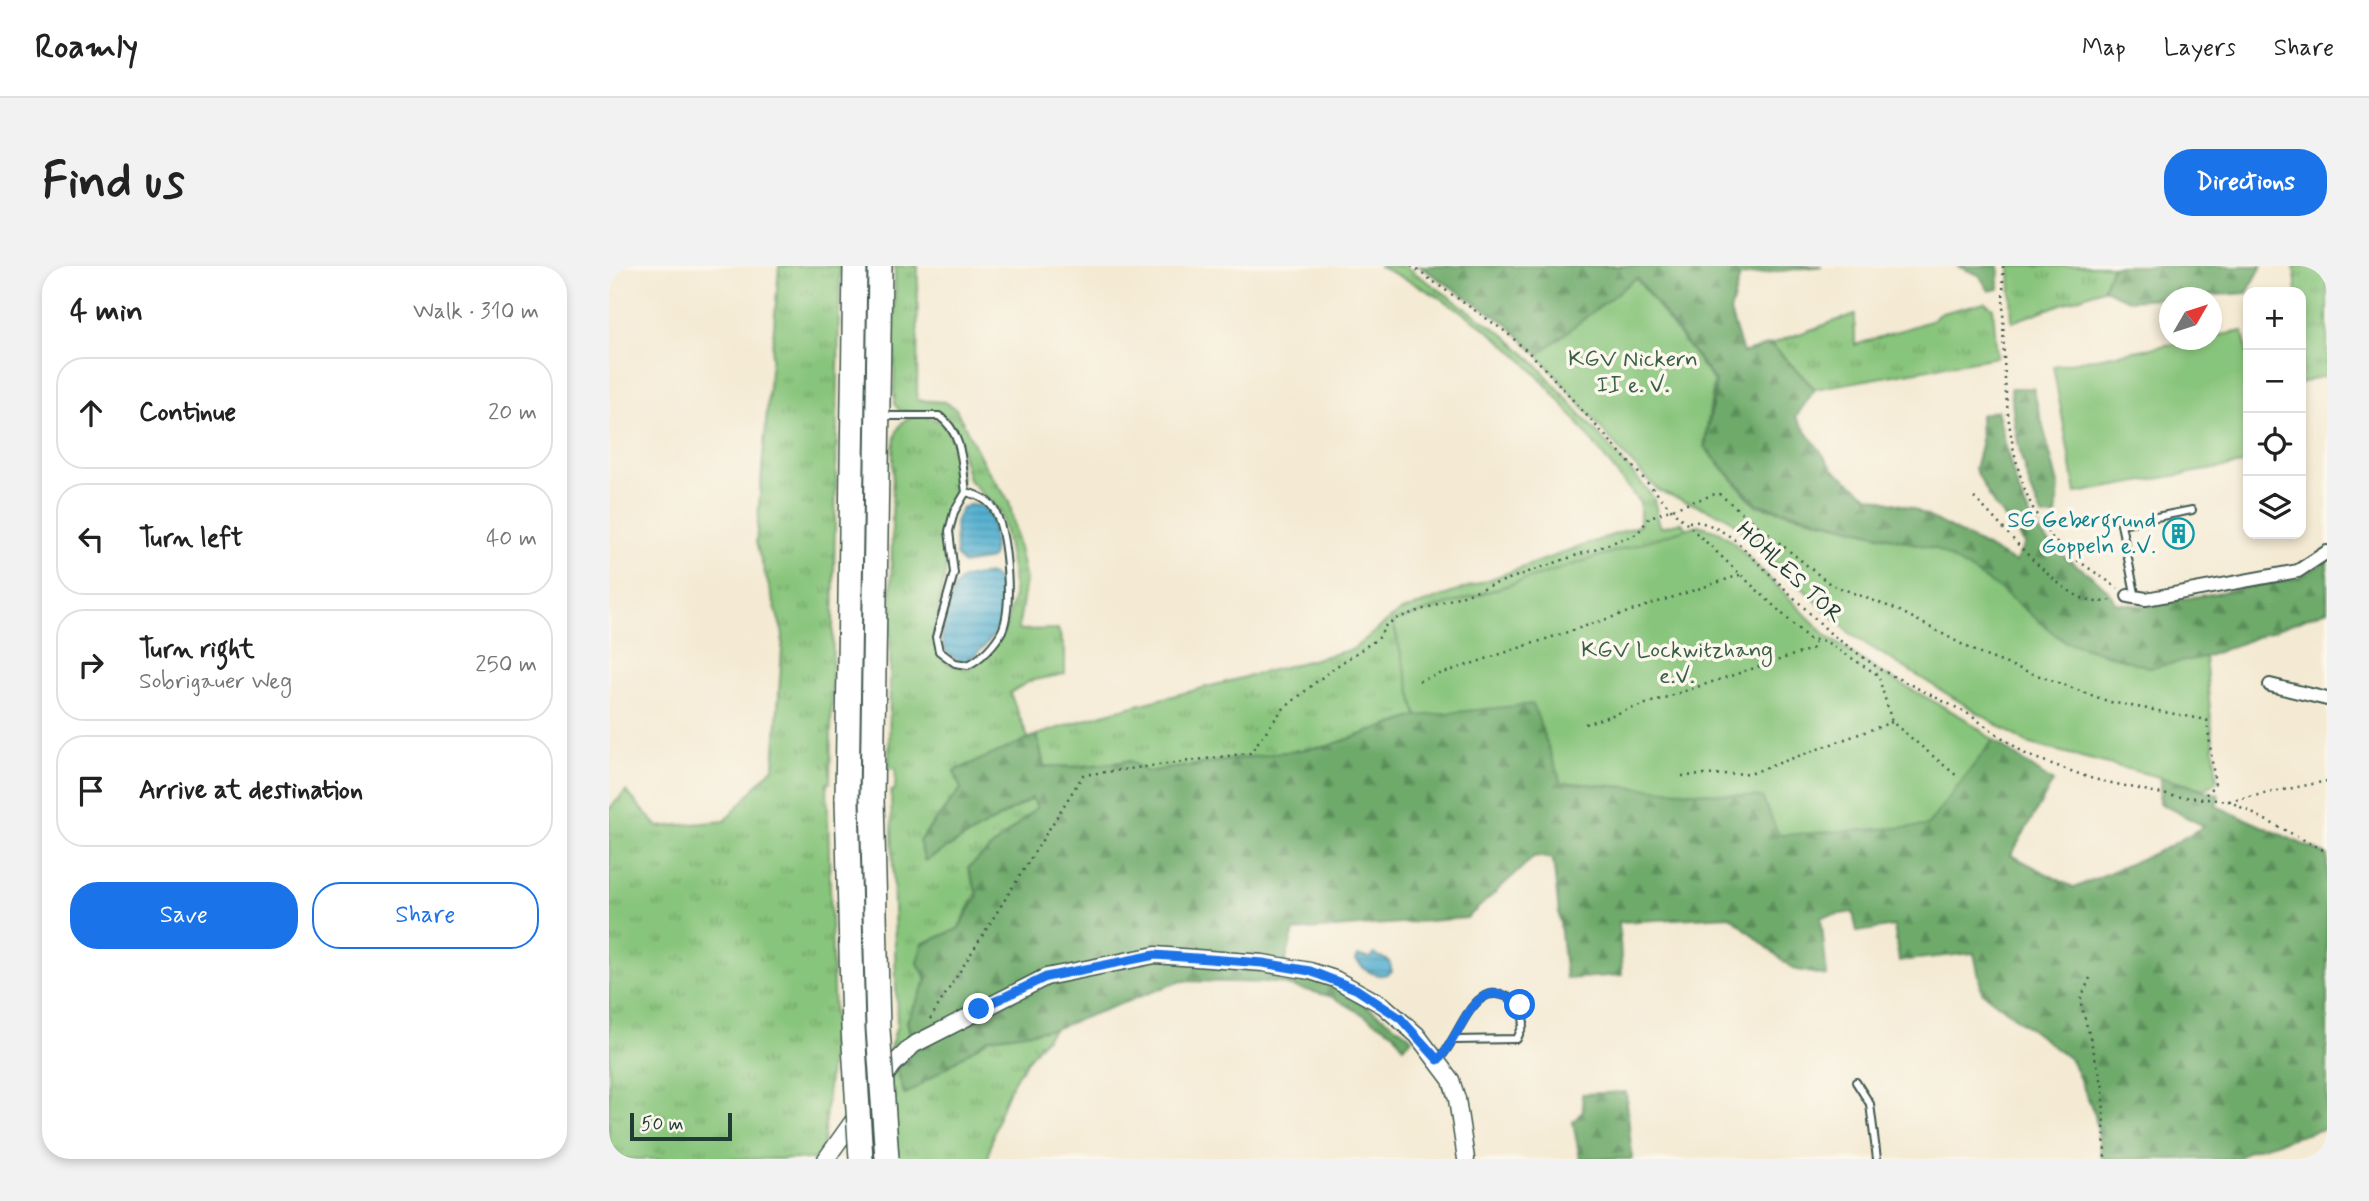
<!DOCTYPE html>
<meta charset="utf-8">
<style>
:root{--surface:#fff;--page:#f2f2f2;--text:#222;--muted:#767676;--line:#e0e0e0;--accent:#1a73e8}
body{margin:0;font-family:Mynerve,sans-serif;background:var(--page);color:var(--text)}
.controls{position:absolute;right:21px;top:21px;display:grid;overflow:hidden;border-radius:14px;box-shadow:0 4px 10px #0003}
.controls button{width:63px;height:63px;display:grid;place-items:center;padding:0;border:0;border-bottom:2px solid var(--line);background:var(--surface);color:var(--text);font:35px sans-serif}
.compass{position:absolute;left:1550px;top:21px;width:63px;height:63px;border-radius:50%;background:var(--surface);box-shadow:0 4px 10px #0003;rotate:51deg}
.scale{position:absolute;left:21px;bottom:18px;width:102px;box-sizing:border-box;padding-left:7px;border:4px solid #1f3d34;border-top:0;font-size:19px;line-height:24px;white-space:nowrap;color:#1f3d34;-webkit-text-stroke:5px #fbf7ec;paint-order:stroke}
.stop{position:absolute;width:21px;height:21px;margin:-16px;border:5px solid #1a73e8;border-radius:50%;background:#fff}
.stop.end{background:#1a73e8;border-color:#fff;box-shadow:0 2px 7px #0008}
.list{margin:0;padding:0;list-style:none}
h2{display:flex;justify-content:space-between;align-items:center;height:91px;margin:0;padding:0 28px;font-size:30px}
h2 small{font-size:23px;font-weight:400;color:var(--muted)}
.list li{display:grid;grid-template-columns:46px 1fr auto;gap:21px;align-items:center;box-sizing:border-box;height:112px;margin:0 14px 14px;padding:0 14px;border:2px solid var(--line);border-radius:28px}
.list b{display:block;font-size:26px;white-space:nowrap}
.list p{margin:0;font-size:23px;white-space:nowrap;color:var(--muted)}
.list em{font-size:23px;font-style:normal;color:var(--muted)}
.actions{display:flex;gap:14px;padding:21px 28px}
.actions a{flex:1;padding:16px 0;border:2px solid var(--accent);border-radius:28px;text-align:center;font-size:24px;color:var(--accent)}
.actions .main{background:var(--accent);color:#fff}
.icon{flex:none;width:38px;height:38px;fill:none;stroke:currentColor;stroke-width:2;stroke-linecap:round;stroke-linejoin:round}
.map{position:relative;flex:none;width:1718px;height:893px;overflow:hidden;border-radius:28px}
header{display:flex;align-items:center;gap:42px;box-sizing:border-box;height:98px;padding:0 35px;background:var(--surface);border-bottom:2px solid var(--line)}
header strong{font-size:33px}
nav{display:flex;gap:38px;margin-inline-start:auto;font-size:24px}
.intro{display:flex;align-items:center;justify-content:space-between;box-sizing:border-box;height:168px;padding:0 42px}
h1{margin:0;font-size:49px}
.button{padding:18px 32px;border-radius:28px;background:var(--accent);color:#fff;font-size:24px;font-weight:700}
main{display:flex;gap:42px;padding:0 42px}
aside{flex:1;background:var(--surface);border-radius:28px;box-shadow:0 4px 10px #0003}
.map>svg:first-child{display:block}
.grass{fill:url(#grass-tufts);stroke:#548158;stroke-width:2}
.forest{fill:url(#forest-firs);stroke:#467450;stroke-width:2}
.garden{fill:#88c57b;stroke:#548158;stroke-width:2}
.water{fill:url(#water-rules);stroke:#387682;stroke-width:2}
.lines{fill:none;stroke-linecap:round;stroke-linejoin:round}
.service-casing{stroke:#3f574c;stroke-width:10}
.minor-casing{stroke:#3f574c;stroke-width:16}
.tertiary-casing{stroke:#3f574c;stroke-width:19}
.motorway-casing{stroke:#3f574c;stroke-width:26}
.path{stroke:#3f574c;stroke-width:2.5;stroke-dasharray:2 5;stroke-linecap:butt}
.service{stroke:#fff;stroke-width:6}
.minor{stroke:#fff;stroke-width:12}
.tertiary{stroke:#fff;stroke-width:16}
.motorway{stroke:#fff;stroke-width:23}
.motorway-bridge-casing{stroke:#3f574c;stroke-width:26;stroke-linecap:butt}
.motorway-bridge{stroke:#fff;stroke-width:23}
.route{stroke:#1a73e8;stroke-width:9}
.labels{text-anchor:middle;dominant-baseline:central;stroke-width:7;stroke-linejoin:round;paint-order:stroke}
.park-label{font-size:23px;fill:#395f46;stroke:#fbf7ec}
.culture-label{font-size:23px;fill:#0d838f;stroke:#fbf7ec;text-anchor:end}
.street-label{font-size:23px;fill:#1f3d34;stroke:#fbf7ec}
</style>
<header>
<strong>Roamly</strong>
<nav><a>Map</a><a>Layers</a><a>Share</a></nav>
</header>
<div class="intro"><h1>Find us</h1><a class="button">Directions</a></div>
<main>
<aside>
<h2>4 min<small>Walk · 310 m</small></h2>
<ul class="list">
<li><svg class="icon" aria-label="ahead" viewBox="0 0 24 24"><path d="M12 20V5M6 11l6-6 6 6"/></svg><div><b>Continue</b></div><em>20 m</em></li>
<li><svg class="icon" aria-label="left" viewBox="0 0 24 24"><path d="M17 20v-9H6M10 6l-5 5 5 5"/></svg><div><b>Turn left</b></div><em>40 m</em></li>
<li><svg class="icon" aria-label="right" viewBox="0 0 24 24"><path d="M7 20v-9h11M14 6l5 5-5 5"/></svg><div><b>Turn right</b><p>Sobrigauer Weg</p></div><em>250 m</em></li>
<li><svg class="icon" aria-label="arrive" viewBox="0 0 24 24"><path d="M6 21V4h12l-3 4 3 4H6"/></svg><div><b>Arrive at destination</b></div></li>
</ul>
<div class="actions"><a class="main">Save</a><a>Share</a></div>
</aside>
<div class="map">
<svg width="1718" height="893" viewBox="0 0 1718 893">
<defs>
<pattern id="grass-tufts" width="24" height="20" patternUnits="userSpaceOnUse" patternTransform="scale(1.75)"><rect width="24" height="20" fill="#88c57b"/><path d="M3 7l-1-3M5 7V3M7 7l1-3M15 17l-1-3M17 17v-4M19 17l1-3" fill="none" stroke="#6fa166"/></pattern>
<pattern id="forest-firs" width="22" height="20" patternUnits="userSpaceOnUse" patternTransform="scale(1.75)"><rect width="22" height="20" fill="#6eaa6b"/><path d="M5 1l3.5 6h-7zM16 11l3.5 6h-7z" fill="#5a8c59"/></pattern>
<pattern id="water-rules" width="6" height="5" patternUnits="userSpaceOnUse" patternTransform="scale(1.75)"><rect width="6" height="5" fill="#51afd0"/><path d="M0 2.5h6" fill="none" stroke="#4390aa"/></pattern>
</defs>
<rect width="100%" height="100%" fill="#fbf7ec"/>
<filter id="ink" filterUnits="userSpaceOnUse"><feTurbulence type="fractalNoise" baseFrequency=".0143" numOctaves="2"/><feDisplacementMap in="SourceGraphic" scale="14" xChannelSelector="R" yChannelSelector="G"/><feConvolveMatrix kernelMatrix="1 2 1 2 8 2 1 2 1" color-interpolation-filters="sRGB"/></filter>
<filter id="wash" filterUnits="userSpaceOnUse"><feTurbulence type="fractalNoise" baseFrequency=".00686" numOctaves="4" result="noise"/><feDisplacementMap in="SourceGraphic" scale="28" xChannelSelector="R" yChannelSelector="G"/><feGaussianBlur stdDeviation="1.57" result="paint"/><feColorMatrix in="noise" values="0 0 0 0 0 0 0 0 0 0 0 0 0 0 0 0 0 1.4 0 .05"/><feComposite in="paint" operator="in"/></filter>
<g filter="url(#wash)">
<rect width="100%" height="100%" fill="#f4ead3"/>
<path class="grass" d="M170 0H231L221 517H218L225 757 213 889 210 893H0V543L17 525 49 561 116 555 165 500 174 368 147 277Z
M286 0H309L308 134 336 136 347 143 376 200 400 235 417 314 409 364 449 363 456 385V408L421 415 401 427 420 474 345 505 352 523 310 575 316 595 424 532 429 541 397 571 349 663 313 678 309 697 318 714 298 755 302 773 275 803 288 759 282 525 286 524 287 503 280 502 284 187C286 151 300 144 334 156L348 181 353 214 337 264V302L324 372 329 387 338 397 359 403 376 392 395 367 405 330 404 308 392 246 360 214 347 165 333 150 291 145 285 138Z
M769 0H796L897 70 928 99 1042 228C1049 237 1046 250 1052 261L1072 256 1078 263 784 356 808 450 719 480 538 506 520 495 467 501 435 500 428 469 494 448 744 383 790 346 1031 259V237C987 183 946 120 892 75 855 44 812 19 769 0Z
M1401 0H1503L1494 23 1403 56Z
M1685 0H1718V109L1692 117 1694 82 1692 26H1688Z
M1376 36 1384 42 1388 91 1206 123 1162 78 1246 48V79L1324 54 1329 48Z
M445 763C406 803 389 837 379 893H275L274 821 288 803 295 828 381 772Z"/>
<path class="forest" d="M810 0H1213L1131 10 1121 46 1134 87 1162 78 1206 123 1187 151 1225 204 1260 230 1303 242 1406 296 1416 278 1385 239 1366 203 1372 179 1371 149 1388 144C1400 189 1407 242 1440 277 1462 301 1490 307 1507 337L1535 340 1690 312 1718 295V344L1596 391 1542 402 1454 375 1391 323 1327 283 1146 237 1096 181 1107 116 1028 12 929 89 897 57Z
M1348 0H1390V23L1380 25 1370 9Z
M1503 0H1653L1638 27 1520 34 1494 23Z
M1402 122H1424L1450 222 1447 250 1434 251C1413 210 1405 167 1402 122Z
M924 438 952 516 1153 531 1318 560 1384 474 1444 516 1402 589 1465 622 1555 583 1595 560 1550 537 1552 511 1610 529 1607 540 1718 589V862L1639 885 1628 893H1493L1486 849 1463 795 1373 726 1365 687 1290 695 1285 660 1248 666 1244 646 1212 651 1218 710 1184 703 1121 650 1010 656 1013 709 957 713 944 593 926 590 858 652 685 665 674 704 722 716 797 767 803 773 794 781 785 767 724 731 670 717 572 715 445 763 381 772 296 829 288 803 304 784 298 755 318 714 309 697 313 678 349 663 369 630 359 602 428 541 423 532 316 595 310 575 352 523 345 505 428 469 435 500 467 501 521 495 538 506 719 480 808 450Z
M1017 826 1023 893H971L964 856 974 845 973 828Z"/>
<path class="garden" d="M1027 12 1105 116 1095 181 1146 239 1327 283 1391 323 1454 375 1542 402 1596 391 1608 515 1596 523 1418 477 1244 370 1118 251 1050 225 1014 188 929 89Z
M1634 65 1639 94V197L1467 227 1444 100Z
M1089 259 1109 265 1123 275 1219 371 1271 406 1355 452 1384 474 1318 560 1170 569 1153 531 952 516 924 438 808 450 784 356Z"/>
<path class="water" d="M362 238 378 242C384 256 388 280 382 293L354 298 347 290 346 256 353 242Z
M382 308 394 317C400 349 385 378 357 395 327 393 332 366 338 345 340 336 343 322 351 315 358 309 373 309 382 308Z
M765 688 780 695 783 705C770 715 756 705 747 694L749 690 762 692Z"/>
</g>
<g filter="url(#ink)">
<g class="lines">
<defs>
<path id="service" d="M274 150H330C354 166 353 200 357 226L345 246 340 265 345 307 327 371 330 385 346 397 359 399C372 393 386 378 393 365 404 341 398 271 387 247 382 235 369 229 357 226
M1527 332 1512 258 1583 244
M829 794C853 772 864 700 911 739L915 757 908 773 846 774
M1247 816 1261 838 1268 893"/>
<path id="minor" d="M1519 330 1537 333 1689 305 1718 286
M1661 419 1718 433"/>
<path id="tertiary" d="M217 893 284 799 304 779 437 711 546 689 654 697 701 705 726 713 775 740 808 769 842 814 848 833 857 893"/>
<path id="motorway" d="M238 533 246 0
M263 533 271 0"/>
</defs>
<use href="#service" class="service-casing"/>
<use href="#minor" class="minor-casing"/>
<use href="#tertiary" class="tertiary-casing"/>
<use href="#motorway" class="motorway-casing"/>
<path class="path" d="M802 0 897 66 928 94 1062 243 1200 373 1216 375 1269 409 1283 456 1348 510
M1394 0C1395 78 1389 194 1435 261 1452 287 1484 304 1509 322
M1365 232C1393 257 1452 337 1490 336 1495 336 1501 334 1506 333
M1080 256C1096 254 1111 264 1125 273L1222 368 1272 404 1358 447 1418 489 1484 513 1563 530 1620 535 1718 586
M810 415 1131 309
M976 458 1200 384 1204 382 1206 374
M1073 510 1143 507 1283 456
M1620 535 1718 515
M1481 712 1471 734 1494 821 1496 893
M321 753 474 509 641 487 673 444 722 404 771 371 775 361 786 353 1028 268 1041 251 1109 227 1221 318 1289 344 1371 388 1501 436 1598 454 1606 520 1592 533"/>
<use href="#service" class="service"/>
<use href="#minor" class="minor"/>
<use href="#tertiary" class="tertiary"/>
<use href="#motorway" class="motorway"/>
<defs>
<path id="motorway-bridge" d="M238 533 244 762 252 893
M263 533 269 763 278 893"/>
</defs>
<use href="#motorway-bridge" class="motorway-bridge-casing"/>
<use href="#motorway-bridge" class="motorway-bridge"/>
</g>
</g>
<g class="lines" filter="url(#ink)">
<path class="route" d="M370 743 437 711 546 689 654 697 701 705 747 723 791 752 829 794C853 772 864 700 911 739"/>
</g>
<defs>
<symbol id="building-ring" viewBox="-11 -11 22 22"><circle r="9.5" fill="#fbf7ec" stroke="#0f9aa8" stroke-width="1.5"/><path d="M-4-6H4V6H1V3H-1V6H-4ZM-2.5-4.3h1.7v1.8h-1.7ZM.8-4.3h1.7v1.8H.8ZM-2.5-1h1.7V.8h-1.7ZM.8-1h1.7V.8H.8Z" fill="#0f9aa8"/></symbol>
</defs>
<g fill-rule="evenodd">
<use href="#building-ring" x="1552" y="250" width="35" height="35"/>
</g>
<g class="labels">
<g class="park-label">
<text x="1024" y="94">KGV Nickern<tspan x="1024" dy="26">II e. V.</tspan></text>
<text x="1068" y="385">KGV Lockwitzhang<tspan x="1068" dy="26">e.V.</tspan></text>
</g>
<g class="culture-label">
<text x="1547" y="255">SG Gebergrund<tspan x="1547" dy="26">Goppeln e.V.</tspan></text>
</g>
<g class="street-label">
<text transform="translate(1180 307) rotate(43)">HOHLES TOR</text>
</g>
</g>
</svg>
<div class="controls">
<button>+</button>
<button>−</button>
<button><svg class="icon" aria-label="locate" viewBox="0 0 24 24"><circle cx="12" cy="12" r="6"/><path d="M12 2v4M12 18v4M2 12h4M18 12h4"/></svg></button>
<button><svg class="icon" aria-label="layers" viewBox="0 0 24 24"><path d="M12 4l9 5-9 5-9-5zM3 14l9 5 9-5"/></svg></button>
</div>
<svg class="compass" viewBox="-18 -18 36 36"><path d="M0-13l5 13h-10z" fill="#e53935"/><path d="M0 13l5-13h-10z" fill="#767676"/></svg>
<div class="scale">50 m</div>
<div class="stop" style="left:911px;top:739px"></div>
<div class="stop end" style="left:370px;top:743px"></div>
</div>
</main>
